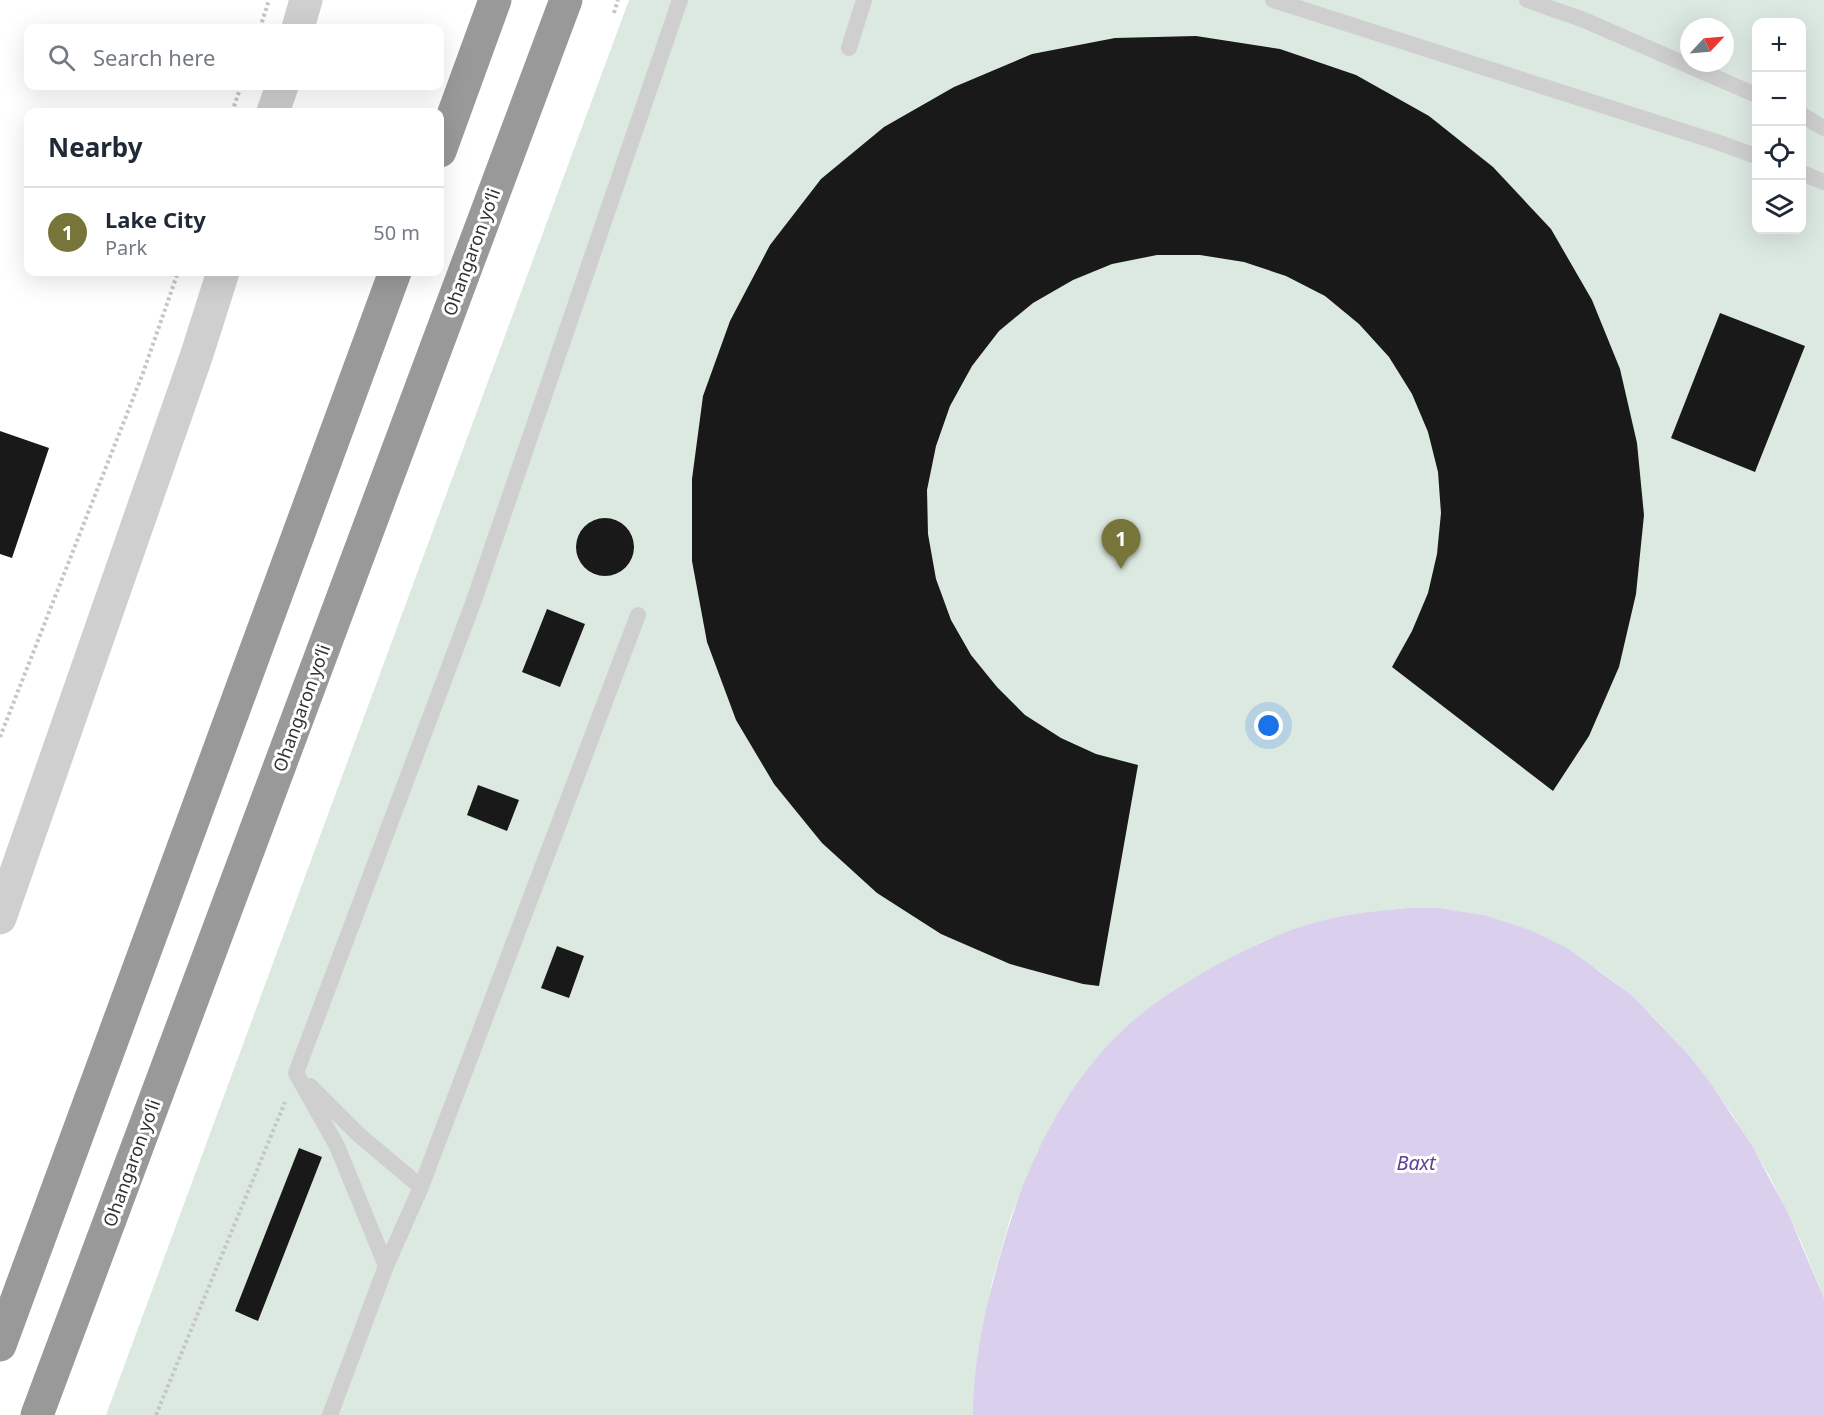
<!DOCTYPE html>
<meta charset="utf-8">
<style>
:root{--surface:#fff;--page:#f6f6f7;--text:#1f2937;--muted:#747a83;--line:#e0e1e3;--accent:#777539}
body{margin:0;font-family:"Noto Sans",sans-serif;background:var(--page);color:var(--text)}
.controls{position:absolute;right:18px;top:18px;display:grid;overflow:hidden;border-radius:12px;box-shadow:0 6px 24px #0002}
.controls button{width:54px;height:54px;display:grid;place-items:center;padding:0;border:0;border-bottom:2px solid var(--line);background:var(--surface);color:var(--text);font:30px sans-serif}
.compass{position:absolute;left:1680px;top:18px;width:54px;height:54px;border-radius:50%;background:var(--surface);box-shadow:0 6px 24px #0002;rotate:64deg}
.you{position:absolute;left:1269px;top:726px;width:21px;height:21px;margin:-15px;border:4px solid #fff;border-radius:50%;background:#1a73e8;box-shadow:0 0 0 9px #1a73e833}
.badge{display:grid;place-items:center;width:39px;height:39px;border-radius:50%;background:var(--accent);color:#fff;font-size:20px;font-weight:700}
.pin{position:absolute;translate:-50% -50px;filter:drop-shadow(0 2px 3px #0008)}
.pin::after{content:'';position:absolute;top:32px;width:21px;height:18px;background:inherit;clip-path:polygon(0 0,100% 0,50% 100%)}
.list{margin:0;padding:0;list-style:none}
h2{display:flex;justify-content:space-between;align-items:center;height:78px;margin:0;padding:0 24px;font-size:26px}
h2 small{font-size:20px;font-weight:400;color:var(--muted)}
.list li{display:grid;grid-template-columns:39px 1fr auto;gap:18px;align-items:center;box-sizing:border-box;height:90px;padding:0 24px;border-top:2px solid var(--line)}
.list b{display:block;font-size:22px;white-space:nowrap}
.list p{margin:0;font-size:20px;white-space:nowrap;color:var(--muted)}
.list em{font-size:20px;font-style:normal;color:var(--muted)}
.icon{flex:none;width:33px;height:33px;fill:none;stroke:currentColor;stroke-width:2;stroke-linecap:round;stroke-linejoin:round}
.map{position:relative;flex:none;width:1824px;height:1415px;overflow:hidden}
.search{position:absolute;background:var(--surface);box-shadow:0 6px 24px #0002;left:24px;top:24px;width:420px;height:66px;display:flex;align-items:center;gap:15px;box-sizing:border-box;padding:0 21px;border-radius:12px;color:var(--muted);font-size:22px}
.panel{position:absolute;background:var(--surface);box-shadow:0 6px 24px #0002;left:24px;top:108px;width:420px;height:168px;border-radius:12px}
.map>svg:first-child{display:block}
.green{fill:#dce9e1;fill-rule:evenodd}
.water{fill:#dacfed}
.building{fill:#191919}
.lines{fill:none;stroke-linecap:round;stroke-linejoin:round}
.path{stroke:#c6c6c6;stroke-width:4;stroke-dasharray:3 3;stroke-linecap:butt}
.lane{stroke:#cfcfcf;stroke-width:16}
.street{stroke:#cfcfcf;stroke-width:33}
.highway{stroke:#999;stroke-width:33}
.labels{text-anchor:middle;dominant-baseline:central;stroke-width:6;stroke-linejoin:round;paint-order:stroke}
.street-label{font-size:18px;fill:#323232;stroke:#fff}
.water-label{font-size:20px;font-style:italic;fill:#5f4194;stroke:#fff}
</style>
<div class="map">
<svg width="1824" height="1415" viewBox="0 0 1824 1415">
<rect width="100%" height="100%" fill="#fff"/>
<path class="green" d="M629 0H1824V1298L1802 1244 1770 1177 1732 1114 1688 1054 1661 1025 1633 996 1598 970 1438 908H1407L1340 917 1301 927 1261 942 1224 961 1038 1150 1011 1216 992 1282 977 1366 973 1415H106ZM1756 22H1802V230H1756ZM1689 27H1725V63H1689Z"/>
<path class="water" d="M1407 908H1438L1487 916 1530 930 1567 948 1633 996 1688 1054 1711 1084 1751 1144 1787 1211 1824 1298V1415H973C973 1362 987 1300 1002 1249 1026 1164 1065 1080 1134 1020 1157 1000 1186 983 1213 967 1252 945 1295 925 1339 917 1361 912 1385 911 1407 908Z"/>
<path class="building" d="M1196 36 1280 49 1356 75 1429 116 1493 167 1551 229 1592 300 1620 369 1637 443 1644 515 1636 594 1619 667 1589 736 1553 791 1392 667 1412 631 1428 593 1437 554 1441 513 1438 472 1428 432 1412 394 1389 357 1359 324 1325 296 1286 276 1244 262 1200 255H1157L1112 264 1073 280 1033 303 999 331 972 366 950 406 936 446 927 490 928 534 936 579 951 620 971 655 997 687 1025 715 1061 738 1096 754 1138 765 1099 986 1083 984 1010 964 941 934 877 893 822 843 774 784 736 720 707 642 692 561V479L703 396 730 321 770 245 821 179 884 127 954 87 1032 54 1115 38Z
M1720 313 1805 346 1755 472 1671 438Z
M0 431 49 448 12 558 0 554Z
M576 547a29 29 0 1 1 58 0a29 29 0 1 1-58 0Z
M547 609 585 624 560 687 522 672Z
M478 785 519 800 507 831 467 815Z
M557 946 584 956 569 998 541 988Z
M299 1148 322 1157 258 1321 235 1311Z"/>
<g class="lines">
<path class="path" d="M614 13 618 0
M260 28 269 0
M232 112 241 86
M0 737 143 373 178 272
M156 1415 285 1102"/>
<path class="lane" d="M1273 0 1717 142 1756 156
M1527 0 1584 20 1756 95
M849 48 864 0
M1802 115 1824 128
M1802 173 1824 182
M310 1086 359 1135 421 1187
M386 1266 337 1146 296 1073 472 606 680 0
M330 1415 386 1266 421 1187 638 615"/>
<path class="street" d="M298 28 306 0
M273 112 282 86
M0 918 197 354 223 272"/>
<path class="highway" d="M440 151 495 0
M0 1345 395 272
M37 1415 566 0"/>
</g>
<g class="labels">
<g class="street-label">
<text transform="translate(471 252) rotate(-70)">Ohangaron yoʻli</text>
<text transform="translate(301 708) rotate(-70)">Ohangaron yoʻli</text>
<text transform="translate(131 1163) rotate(-70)">Ohangaron yoʻli</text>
</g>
<g class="water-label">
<text x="1416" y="1162">Baхt</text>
</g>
</g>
</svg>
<div class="controls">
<button>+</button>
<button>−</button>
<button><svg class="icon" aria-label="locate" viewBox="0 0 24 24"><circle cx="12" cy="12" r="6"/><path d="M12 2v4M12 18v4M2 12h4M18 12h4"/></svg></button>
<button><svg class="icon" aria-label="layers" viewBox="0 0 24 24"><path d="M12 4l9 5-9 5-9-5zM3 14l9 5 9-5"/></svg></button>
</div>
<svg class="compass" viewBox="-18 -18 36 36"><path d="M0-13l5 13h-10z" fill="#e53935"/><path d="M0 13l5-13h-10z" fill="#747a83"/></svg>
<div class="you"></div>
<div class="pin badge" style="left:1121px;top:569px">1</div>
<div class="search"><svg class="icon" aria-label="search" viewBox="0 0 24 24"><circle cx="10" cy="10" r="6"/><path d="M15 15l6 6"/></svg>Search here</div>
<section class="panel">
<h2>Nearby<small></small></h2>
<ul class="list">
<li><span class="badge">1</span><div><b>Lake City</b><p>Park</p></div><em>50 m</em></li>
</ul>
</section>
</div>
